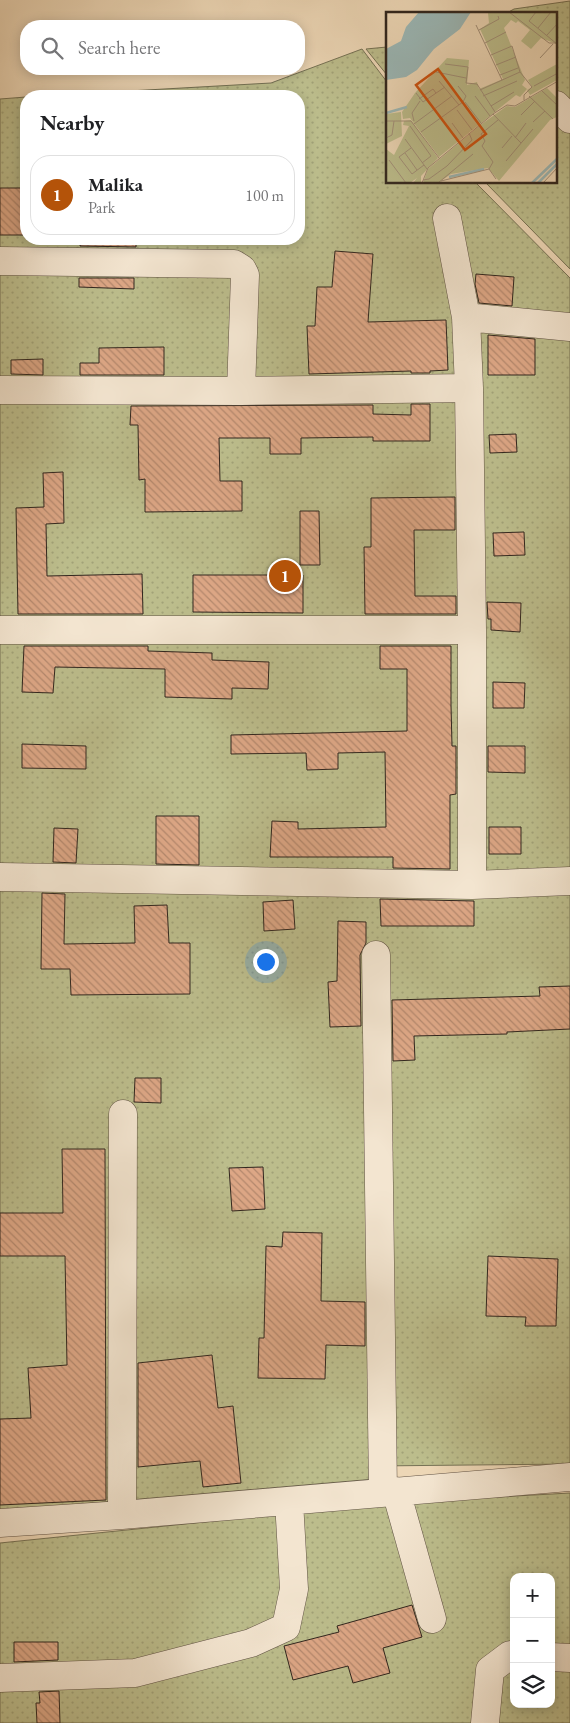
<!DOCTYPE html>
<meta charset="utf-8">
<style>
:root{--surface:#fff;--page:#f6f6f6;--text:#202124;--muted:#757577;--line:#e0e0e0;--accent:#b45309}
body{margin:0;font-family:"EB Garamond",serif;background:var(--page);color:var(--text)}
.controls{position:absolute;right:15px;bottom:15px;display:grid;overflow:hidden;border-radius:10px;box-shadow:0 2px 12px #0003}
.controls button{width:45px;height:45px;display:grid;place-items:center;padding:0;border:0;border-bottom:1px solid var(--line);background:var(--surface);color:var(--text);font:25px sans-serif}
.you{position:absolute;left:265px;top:961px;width:18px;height:18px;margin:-12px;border:4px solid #fff;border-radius:50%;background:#1a73e8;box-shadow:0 0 0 8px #1a73e833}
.badge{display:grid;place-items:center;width:32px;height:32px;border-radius:50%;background:var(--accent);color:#fff;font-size:16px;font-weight:700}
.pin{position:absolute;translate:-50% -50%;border:2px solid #fff;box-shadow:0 1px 5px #0006}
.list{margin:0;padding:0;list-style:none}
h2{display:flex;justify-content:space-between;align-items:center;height:65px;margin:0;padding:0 20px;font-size:21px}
h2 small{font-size:16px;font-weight:400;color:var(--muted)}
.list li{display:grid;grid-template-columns:32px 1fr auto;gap:15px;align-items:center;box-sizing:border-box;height:80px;margin:0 10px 10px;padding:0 10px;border:1px solid var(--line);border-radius:20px}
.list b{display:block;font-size:19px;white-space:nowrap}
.list p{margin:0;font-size:16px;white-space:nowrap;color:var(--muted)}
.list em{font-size:16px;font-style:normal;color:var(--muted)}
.icon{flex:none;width:28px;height:28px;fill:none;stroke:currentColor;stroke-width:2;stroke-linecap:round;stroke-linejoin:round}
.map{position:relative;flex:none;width:570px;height:1723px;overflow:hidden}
.search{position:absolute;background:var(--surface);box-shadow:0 2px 12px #0003;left:20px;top:20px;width:285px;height:55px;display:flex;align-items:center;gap:12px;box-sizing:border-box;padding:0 18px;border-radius:20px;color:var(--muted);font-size:19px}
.panel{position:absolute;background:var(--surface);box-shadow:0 2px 12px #0003;left:20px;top:90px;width:285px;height:155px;border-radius:20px}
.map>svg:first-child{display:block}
.grass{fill:url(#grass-dots);stroke:#767255;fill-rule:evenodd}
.building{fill:url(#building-back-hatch);stroke:#31261e}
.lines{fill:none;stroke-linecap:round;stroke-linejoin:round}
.minor-casing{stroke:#605244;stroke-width:29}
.minor{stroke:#f3e5d0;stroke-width:28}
.inset-river{fill:none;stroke:#9bb8b7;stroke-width:2.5}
.inset-road{fill:none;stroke:#a29079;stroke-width:1}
.view{fill:#cd510f;fill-opacity:0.15;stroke:#cd510f;stroke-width:2.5}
.inset-edge{fill:none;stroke:#31261e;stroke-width:2.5}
</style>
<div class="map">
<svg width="570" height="1723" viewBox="0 0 570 1723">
<defs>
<pattern id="grass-dots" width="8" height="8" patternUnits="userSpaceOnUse" patternTransform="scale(1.25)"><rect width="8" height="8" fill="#bcbd8c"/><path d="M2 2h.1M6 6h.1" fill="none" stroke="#a2a278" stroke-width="1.8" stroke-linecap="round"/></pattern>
<pattern id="building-back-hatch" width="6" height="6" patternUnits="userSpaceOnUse" patternTransform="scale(1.25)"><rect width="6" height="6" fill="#dda786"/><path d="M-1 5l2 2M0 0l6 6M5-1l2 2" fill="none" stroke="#b4886d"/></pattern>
</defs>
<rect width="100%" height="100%" fill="#edd7b6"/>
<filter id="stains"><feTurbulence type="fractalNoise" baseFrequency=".004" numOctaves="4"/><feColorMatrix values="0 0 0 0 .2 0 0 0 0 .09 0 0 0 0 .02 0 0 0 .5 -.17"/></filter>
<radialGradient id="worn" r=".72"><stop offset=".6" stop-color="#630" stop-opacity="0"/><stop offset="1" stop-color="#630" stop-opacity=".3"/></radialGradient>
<path class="grass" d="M570 1V269L486 183 556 182V14H505L514 9Z
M387 47H388L387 75 366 49Z
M362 49 387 82 388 182 476 183 570 278V888L0 874V99L26 97V239H299V96H40L271 83Z
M0 889 570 894V1464L373 1466 375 1479 0 1511Z
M570 1493V1723H0V1543L390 1503ZM514 1577H551V1704H514Z"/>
<path class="building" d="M0 188H26V235H0Z
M81 239H136V247L80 246Z
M335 251 373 254 368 322 446 320 448 370 430 371V373H411V371L309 374 307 326H315L317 287H332Z
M476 274 514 277 512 306 479 303 475 284Z
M79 278H134V289L79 287Z
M488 335 535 339V375H488Z
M164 347V375H80V363H99V348Z
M43 359V375L11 374V360Z
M411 404H430V441H373V437L301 438V454H270V438H219L220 481H242V511L145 512V479L139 480 138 425H130L131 406 373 405V414L411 415Z
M516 434 517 452 490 453 489 435Z
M63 472 64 523 46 524 47 576 142 574 143 614H18L16 508 44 507 43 473Z
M455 497V530H414L415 596H456V614H365L364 547H371V498Z
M300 511H319L320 565H300Z
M524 532 525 555 494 556 493 533Z
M193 575H303V613L193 612Z
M487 602 521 603 520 632 491 630V619H488Z
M24 646H148V651L212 653V660L269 662 268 689 232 688V699L165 697V669L55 667 53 693 22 692Z
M380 646H451V705L452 746H456V794L450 795V869L393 868V857H270L272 821 298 822V829L386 827 385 752 338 753V769L307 770 306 753 231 754V735L407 731V669H380Z
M493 682 525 683 524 708H493Z
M22 744 86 746V769L22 768Z
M488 746H525V773L488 772Z
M156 816H199V865L156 864Z
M489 827H521V854H489Z
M54 828 78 829 76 863 53 862Z
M42 893 65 894 64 944 135 943 134 906 167 905 169 943H190V994L71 995 70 969H41Z
M380 899 474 901V926H381Z
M293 900 295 929 264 931 263 902Z
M338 921 366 922V943L360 955 361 1026 330 1027 328 982 337 981Z
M570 986V1029L507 1032V1034L414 1036 415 1060 393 1061 392 1000 540 996 539 987Z
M135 1078H161V1103L134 1102Z
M62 1149H105L106 1500 0 1505V1419L31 1418 28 1368 67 1365 65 1256H0V1213H63Z
M263 1167 265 1209 232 1211 229 1168Z
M283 1232 322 1233 321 1301 365 1302V1346L326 1345 325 1379 258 1378 259 1338H264L266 1246 282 1247Z
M488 1256 558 1259 556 1326H525L526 1317 486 1316Z
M212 1355 218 1408 233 1406 241 1483 203 1487 200 1461 138 1467V1363Z
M412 1605 422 1637 383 1648 390 1673 353 1683 348 1666 293 1680 284 1646 339 1632 337 1626Z
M14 1642H58V1660L14 1662Z
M59 1691 60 1723H37L36 1703H40L39 1692Z"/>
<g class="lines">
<defs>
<path id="minor" d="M556 105 570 119
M447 218 466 317 469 388 472 630V885
M0 261 234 264 242 269 245 275 241 391
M466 317 570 327
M0 390 241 391 469 388
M0 630H472
M0 877 472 885 570 881
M376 955 383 1492
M396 1491 432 1619
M122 1515 123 1114
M0 1523 122 1515 570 1477
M551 1657 570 1658
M0 1678 135 1673 251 1643 286 1627 294 1589 289 1501
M485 1723 490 1670 510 1655H514"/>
</defs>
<use href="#minor" class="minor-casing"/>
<use href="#minor" class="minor"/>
</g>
<g transform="translate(386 12)">
<rect width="171" height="171" fill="#edd7b6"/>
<path d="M171 0V32L155 26 145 37 135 29 144 18 132 9 130 11 125 8 118 16 139 68 136 73 141 77 134 85 130 83 53 145 24 106 17 107 16 100 29 81 61 46 83 48 81 73 91 70 93 77 117 67 94 17 103 11 102 1ZM171 52V68L144 83 141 78 146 75 142 68ZM161 76 171 86V105L164 108 113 169 102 156 65 162 52 171H37L42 157 93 114 121 94 129 95ZM15 100 16 124 0 132V102ZM25 108 52 146 35 164V171H27L31 166 24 171H0V137L8 143 23 114 17 113 18 109Z" fill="#bcbd8c"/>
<path d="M33 0H85L74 17 48 37 31 58 20 65 0 68V37L15 29 20 15Z" fill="#9bb8b7"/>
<path class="inset-river" d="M0 101 21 95M63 165 98 157M146 171 172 146M152 171 172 151"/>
<path class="inset-road" d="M123 0 163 31H170M150 0 143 9 171 32M90 13 116 68M152 16 165 0M93 18 113 7 112 4M161 23 172 11M99 31 120 20M105 43 126 34 134 60 146 75 138 83V88M154 46 167 32M59 52 82 55 80 71 91 72 109 100M110 53 130 45M50 60 80 66M114 63 132 56M53 69 73 93M148 74 172 61M94 78 134 60M155 78 172 94M30 81 37 90 59 75M89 84 104 104M97 84 131 69M143 84 167 107M33 87 47 77 50 81M79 90 95 111M105 94 128 80M71 98 86 118M107 102 135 131M135 103 149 89M0 109H25L53 146M28 109 26 101 34 89M147 110 159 99M66 111 77 126M28 112 66 84M24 114 45 144 36 151M35 120 77 90 80 84 72 74M0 126 6 123 8 109M129 126 140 111M19 127 41 157M25 136 13 145 26 162 38 153M116 136 126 124M19 141 31 158M3 148 20 171M120 149 147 117M103 157 107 150 96 134 99 129 95 122 112 108M37 168 43 167 61 154 86 128 83 121M55 169 103 157 110 167M36 171 42 156 107 102 121 93 129 94 172 69M52 171 87 142M157 171 172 155"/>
<path class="view" d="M52 57 100 122 79 138 30 73Z"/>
<rect width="171" height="171" class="inset-edge"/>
</g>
<rect width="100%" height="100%" filter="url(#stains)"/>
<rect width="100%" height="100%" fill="url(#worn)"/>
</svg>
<div class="controls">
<button>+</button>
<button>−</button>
<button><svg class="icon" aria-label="layers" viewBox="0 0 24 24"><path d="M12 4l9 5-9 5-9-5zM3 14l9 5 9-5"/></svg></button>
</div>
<div class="you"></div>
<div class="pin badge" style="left:285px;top:576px">1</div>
<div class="search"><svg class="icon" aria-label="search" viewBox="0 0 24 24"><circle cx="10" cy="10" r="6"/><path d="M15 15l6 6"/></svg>Search here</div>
<section class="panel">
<h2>Nearby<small></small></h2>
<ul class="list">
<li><span class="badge">1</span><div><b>Malika</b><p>Park</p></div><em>100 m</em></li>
</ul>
</section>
</div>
